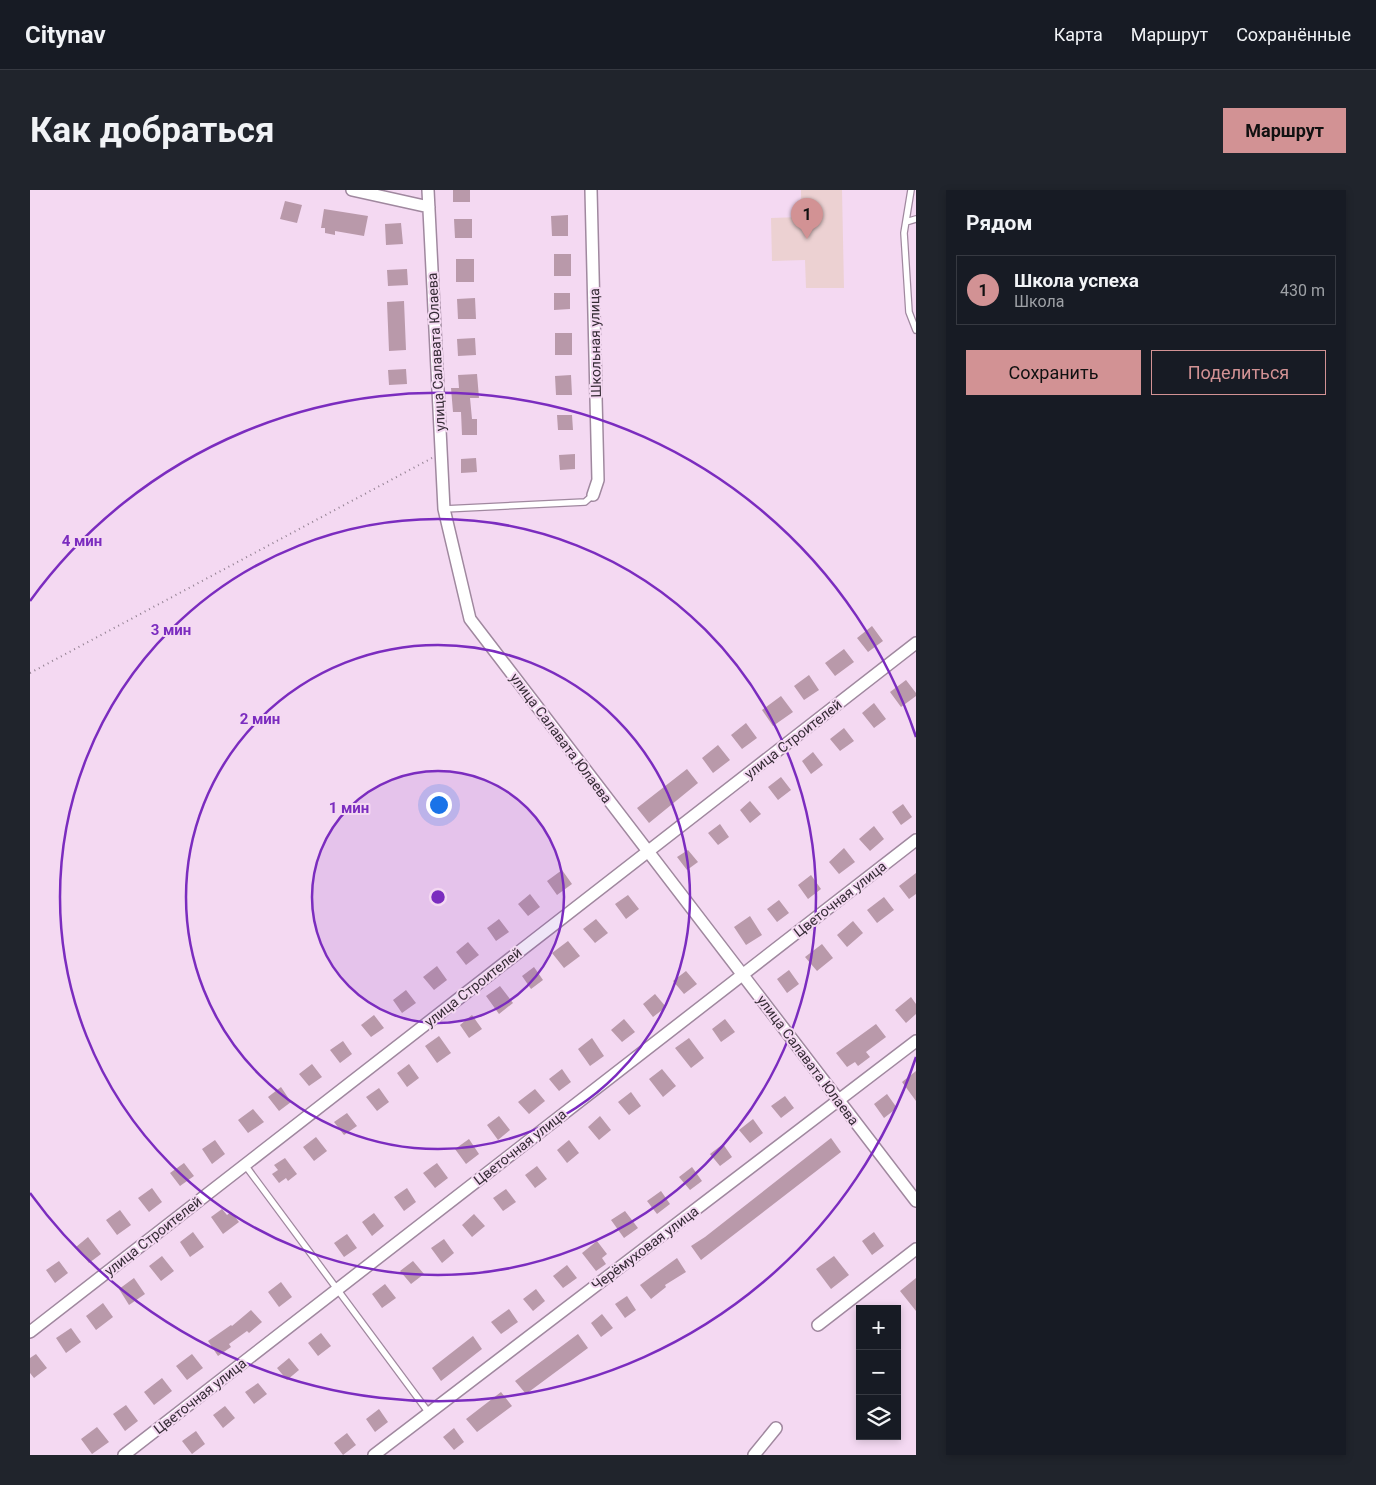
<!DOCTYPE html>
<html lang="ru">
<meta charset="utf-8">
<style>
:root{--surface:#171b24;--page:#20242c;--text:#f1f3f6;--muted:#9ea1a6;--line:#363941;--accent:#d29294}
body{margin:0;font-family:Roboto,sans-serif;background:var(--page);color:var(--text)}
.controls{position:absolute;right:15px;bottom:15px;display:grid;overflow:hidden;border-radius:0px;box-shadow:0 2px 8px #0003}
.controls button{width:45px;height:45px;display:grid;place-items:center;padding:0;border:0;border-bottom:1px solid var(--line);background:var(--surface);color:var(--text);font:25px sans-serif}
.you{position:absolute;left:408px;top:614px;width:18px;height:18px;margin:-12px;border:4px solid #fff;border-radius:50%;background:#1a73e8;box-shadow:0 0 0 8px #1a73e833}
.badge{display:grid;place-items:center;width:32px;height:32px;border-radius:50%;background:var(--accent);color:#111;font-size:16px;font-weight:700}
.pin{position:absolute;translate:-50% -41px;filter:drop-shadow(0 1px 2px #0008)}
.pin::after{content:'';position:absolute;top:26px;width:18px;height:15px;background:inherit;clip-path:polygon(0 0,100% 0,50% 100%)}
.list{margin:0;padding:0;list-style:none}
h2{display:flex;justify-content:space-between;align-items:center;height:65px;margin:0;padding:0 20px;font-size:21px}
h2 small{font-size:16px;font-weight:400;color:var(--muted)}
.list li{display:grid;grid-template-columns:32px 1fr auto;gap:15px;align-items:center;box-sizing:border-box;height:70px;margin:0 10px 10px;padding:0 10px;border:1px solid var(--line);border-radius:0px}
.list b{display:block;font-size:19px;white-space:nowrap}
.list p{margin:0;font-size:16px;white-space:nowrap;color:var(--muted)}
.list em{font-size:16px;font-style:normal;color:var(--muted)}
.actions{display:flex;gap:10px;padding:15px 20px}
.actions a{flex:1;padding:11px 0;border:1px solid var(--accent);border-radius:0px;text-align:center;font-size:18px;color:var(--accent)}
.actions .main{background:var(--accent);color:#111}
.icon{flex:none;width:28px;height:28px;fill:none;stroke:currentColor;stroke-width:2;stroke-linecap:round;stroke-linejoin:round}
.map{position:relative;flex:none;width:886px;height:1265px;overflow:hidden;border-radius:0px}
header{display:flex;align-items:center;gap:30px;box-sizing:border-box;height:70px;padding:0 25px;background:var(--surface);border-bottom:1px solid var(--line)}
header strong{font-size:24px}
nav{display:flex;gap:28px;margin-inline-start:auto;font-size:18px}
.intro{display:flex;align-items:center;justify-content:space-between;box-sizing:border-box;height:120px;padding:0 30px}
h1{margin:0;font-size:35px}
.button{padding:12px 22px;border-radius:0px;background:var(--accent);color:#111;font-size:18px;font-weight:700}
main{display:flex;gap:30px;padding:0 30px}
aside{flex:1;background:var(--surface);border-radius:0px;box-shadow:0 2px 8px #0003}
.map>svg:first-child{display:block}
.industrial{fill:#ecd1d2}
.building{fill:#b999aa}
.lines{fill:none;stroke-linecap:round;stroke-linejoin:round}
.service-casing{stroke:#a0889f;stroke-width:8}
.minor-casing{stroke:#a0889f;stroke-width:14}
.path{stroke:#928091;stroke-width:2;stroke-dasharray:1 4;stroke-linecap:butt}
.service{stroke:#fff;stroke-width:5.5}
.minor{stroke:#fff;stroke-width:11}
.ring{fill:none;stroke:#7b2cbf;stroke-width:2.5}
.labels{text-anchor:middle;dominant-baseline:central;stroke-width:4;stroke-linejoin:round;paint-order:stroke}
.street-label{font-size:14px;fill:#352b35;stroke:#f4d9f2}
.centre{fill:#7b2cbf;stroke:#f4d9f2;stroke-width:2.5}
.ring-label{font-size:15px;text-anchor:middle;font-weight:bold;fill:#7b2cbf;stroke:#f4d9f2;stroke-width:4;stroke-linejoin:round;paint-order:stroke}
</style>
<header>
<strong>Citynav</strong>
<nav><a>Карта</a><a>Маршрут</a><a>Сохранённые</a></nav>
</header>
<div class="intro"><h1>Как добраться</h1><a class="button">Маршрут</a></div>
<main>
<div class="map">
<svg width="886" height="1265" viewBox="0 0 886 1265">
<rect width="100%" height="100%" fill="#f4d9f2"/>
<path class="industrial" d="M771 0H812L814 98H776L775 70 742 71 741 28 771 27Z"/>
<path class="building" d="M423 0H440V12H423Z
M255 11 272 15 267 33 250 29Z
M294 19 338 26 334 46 305 41V45L295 43V38H291Z
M538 25V46H522L521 26Z
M424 29H442V48H425Z
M371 33 373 54 356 55 355 34Z
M524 64H541V86H524Z
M426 69H444V92H426Z
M377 79 378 95 358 96 357 80Z
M524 103H540V119L524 120Z
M445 108 446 129H428L427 109Z
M374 111 376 160 359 161 357 112Z
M525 143H542V165H525Z
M445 148 446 165 428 166 427 149Z
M376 179 377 194 359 195 358 180Z
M447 184 449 208H440L442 229H447V245H432L431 222H423L421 198H429L428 185Z
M541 185 542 205H526L525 186Z
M527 225H542L543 240H528Z
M545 264V279L530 280 529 265Z
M446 268 447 282 431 283V269Z
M842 436 853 451 838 462 827 448Z
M814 459 824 472 805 486 795 473Z
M779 485 789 500 774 510 764 496Z
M876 490 886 503V506L871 517 860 502Z
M751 506 763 522 743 536 732 520Z
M844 513 856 529 844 538 832 523Z
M716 533 727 548 712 559 701 545Z
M814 538 824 551 810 561 800 549Z
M688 555 700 570 683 583 672 568Z
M783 562 793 575 781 584 772 571Z
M657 579 668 593 619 633 607 618Z
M751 587 761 600 748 610 738 597Z
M720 611 731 624 720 633 710 620Z
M873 614 882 627 871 635 862 622Z
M690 634 699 647 688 655 678 643Z
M844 636 854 649 840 661 829 649Z
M814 658 825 672 809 684 799 672Z
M658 660 668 672 657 680 647 667Z
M532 680 542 694 527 705 517 691Z
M886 683V704L879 709 869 696Z
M781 685 791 699 778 709 768 695Z
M500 704 510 717 498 726 488 714Z
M598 705 609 719 596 729 585 714Z
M854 707 864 720 847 733 837 720Z
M749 710 759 723 747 732 737 719Z
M720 726 732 745 716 755 704 737Z
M469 729 479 742 466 751 457 738Z
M566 729 578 743 565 753 553 739Z
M823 731 833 743 817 757 807 745Z
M538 751 550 766 534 778 522 763Z
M438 752 449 765 436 775 426 762Z
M792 754 803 768 787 781 775 767Z
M407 776 417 790 404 800 393 787Z
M504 777 513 790 501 799 492 786Z
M759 780 769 794 757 803 747 789Z
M656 781 667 794 654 804 643 791Z
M470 796 483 813 469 824 456 806Z
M376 800 386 813 372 823 363 810Z
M625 804 636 817 623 827 613 814Z
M881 807 886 814V824L876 833 865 820Z
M344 825 354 838 341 847 331 835Z
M442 825 452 839 439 848 430 835Z
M594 829 605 842 592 852 581 840Z
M695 829 705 842 691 852 682 839Z
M846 834 856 847 836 862 840 867 828 876 825 872 817 877 806 863Z
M409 846 421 863 407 873 395 856Z
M562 848 574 866 560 876 548 859Z
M659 848 674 868 661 878 645 858Z
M313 851 322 864 310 873 300 860Z
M282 874 292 887 279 896 269 884Z
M379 874 389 888 377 897 367 883Z
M532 879 541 892 529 901 519 889Z
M632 879 646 896 633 907 619 889Z
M886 881V911L872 892Z
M251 897 261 912 249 921 238 907Z
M349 898 359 912 347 921 336 907Z
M505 899 515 911 499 924 488 912Z
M601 902 611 916 599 925 588 912Z
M857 904 867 918 854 928 844 914Z
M755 906 764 918 751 928 741 916Z
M223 919 234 932 218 943 208 930Z
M317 923 327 936 314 945 304 932Z
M469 926 480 940 468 950 457 935Z
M570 926 581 940 569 950 558 937Z
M723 929 733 943 720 953 709 940Z
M286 947 297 961 284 971 273 957Z
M801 948 811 962 671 1070 661 1056 675 1047Z
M439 949 449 964 436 974 425 959Z
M185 950 195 964 182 974 172 959Z
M539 950 549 963 537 973 527 960Z
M693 954 702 967 690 976 680 964Z
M255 968 267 984 258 991 256 988 249 993 242 984 248 980 244 975Z
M154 973 164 986 150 996 140 983Z
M407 973 418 988 405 998 393 983Z
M507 976 517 989 505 998 495 985Z
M662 977 672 991 660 1000 649 987Z
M122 998 132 1012 119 1022 108 1008Z
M377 998 386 1012 374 1021 364 1007Z
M476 999 486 1012 473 1021 463 1008Z
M631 1001 640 1014 627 1024 617 1011Z
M192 1019 197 1025 201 1022 209 1032 193 1044 181 1027Z
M90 1020 101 1035 87 1045 76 1030Z
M595 1021 608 1038 594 1048 581 1030Z
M344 1023 354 1036 342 1046 332 1032Z
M444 1024 455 1036 442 1047 432 1035Z
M163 1042 174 1057 160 1067 150 1052Z
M844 1042 854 1056 842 1065 832 1051Z
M317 1044 327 1058 314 1067 304 1053Z
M58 1047 71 1064 59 1073 46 1057Z
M414 1049 424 1063 412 1073 401 1058Z
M567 1051 577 1064 572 1068 576 1074 566 1081 552 1063Z
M132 1066 144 1081 131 1091 119 1076Z
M804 1066 819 1085 801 1099 786 1079Z
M647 1068 656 1082 635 1095 636 1097 621 1109 610 1095Z
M29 1071 38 1083 25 1093 16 1080Z
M383 1071 394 1084 381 1094 370 1081Z
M537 1075 547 1088 533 1098 523 1086Z
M104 1088 115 1104 99 1115 89 1099Z
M886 1088V1121L870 1101Z
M251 1092 262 1107 249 1117 238 1102Z
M355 1094 366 1108 352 1118 342 1104Z
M506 1099 515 1111 503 1121 493 1109Z
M597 1106 606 1120 595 1128 585 1114Z
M73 1113 83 1127 66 1140 56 1126Z
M479 1119 488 1132 471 1144 461 1132Z
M221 1120 232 1132 219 1143 217 1141 199 1154 201 1157 188 1166 178 1151 201 1135 202 1136Z
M572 1124 583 1138 571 1147 561 1133Z
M41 1138 51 1152 36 1163 26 1148Z
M291 1143 301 1156 288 1166 278 1153Z
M548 1144 558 1158 496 1204 485 1191Z
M443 1146 452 1159 411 1191 402 1178Z
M6 1164 17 1178 4 1188 0 1183V1168Z
M162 1164 173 1178 157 1190 146 1176Z
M259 1168 269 1180 257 1190 247 1178Z
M132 1188 142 1201 124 1215 114 1202Z
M228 1193 237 1204 224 1214 215 1202Z
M471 1202 482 1216 447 1242 436 1229Z
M96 1215 108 1231 95 1241 83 1224Z
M195 1216 205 1228 193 1238 183 1225Z
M349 1219 358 1232 345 1242 336 1229Z
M67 1237 79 1252 62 1264 51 1249Z
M424 1238 434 1252 424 1260 413 1247Z
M166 1241 175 1254 162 1264 152 1251Z
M317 1243 326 1255 313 1265 304 1253Z"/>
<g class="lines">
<defs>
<path id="service" d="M881 0 874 43 879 122 886 140
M876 32 886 29
M414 319 555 312 563 305
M215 975 399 1223"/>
<path id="minor" d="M322 0 399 17
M398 0 414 319 440 429 886 1011
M561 0 568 290 563 305
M788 1135 886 1059
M0 1142 886 453
M94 1265 886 650
M344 1265 886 851
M724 1265 746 1238"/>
</defs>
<use href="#service" class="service-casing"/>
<use href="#minor" class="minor-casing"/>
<path class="path" d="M0 483 402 268"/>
<use href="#service" class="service"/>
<use href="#minor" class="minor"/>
</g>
<circle cx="408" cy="707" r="126" fill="#7b2cbf" fill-opacity=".12"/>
<g class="ring">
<circle cx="408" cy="707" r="126"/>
<circle cx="408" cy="707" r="252"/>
<circle cx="408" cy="707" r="378"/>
<path d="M886 867A504 504 0 0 1 0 1003M0 411A504 504 0 0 1 886 547"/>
</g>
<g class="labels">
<g class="street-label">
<text transform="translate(565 153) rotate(-91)">Школьная улица</text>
<text transform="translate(406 162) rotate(-93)">улица Салавата Юлаева</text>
<text transform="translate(531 548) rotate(53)">улица Салавата Юлаева</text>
<text transform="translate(763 549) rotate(-38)">улица Строителей</text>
<text transform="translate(810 709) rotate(-38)">Цветочная улица</text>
<text transform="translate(443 797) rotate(-38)">улица Строителей</text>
<text transform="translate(778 870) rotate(53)">улица Салавата Юлаева</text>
<text transform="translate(490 957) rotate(-38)">Цветочная улица</text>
<text transform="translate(123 1046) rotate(-38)">улица Строителей</text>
<text transform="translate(615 1058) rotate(-37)">Черёмуховая улица</text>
<text transform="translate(170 1206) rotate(-38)">Цветочная улица</text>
</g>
</g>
<circle cx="408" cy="707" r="8" class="centre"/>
<g class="ring-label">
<text x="52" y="356">4 мин</text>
<text x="141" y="445">3 мин</text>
<text x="230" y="534">2 мин</text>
<text x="319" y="623">1 мин</text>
</g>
</svg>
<div class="controls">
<button>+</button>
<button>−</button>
<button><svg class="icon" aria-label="layers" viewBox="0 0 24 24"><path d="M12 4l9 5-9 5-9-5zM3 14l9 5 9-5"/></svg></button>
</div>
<div class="you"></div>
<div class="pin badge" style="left:777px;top:49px">1</div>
</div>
<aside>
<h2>Рядом<small></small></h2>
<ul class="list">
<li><span class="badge">1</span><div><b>Школа успеха</b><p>Школа</p></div><em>430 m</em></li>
</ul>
<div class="actions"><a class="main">Сохранить</a><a>Поделиться</a></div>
</aside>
</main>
